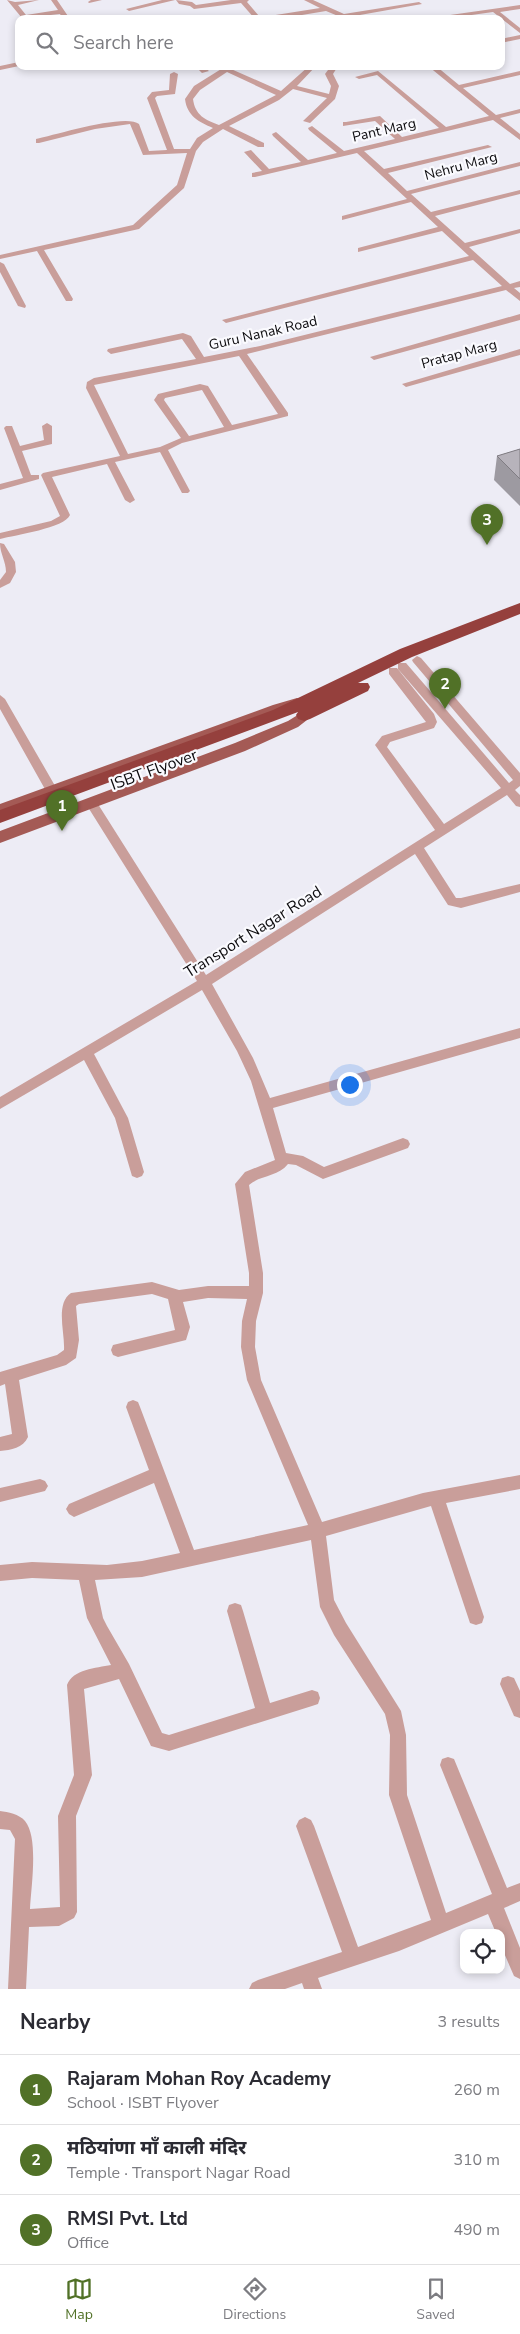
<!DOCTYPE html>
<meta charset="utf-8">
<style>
:root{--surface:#fff;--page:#f2f2f3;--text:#2b2b33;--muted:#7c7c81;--line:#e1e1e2;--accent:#517127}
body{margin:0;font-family:"Nunito Sans","Noto Sans Devanagari",sans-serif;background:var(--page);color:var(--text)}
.controls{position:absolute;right:15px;bottom:15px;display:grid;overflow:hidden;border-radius:10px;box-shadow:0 2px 8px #0003}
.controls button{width:45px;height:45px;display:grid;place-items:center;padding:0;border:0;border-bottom:1px solid var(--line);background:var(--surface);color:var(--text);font:25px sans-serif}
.you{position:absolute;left:349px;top:1084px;width:18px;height:18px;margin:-12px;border:4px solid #fff;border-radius:50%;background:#1a73e8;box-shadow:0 0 0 8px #1a73e833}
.badge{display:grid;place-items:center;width:32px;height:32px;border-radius:50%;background:var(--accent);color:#fff;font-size:16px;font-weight:700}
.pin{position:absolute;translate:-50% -41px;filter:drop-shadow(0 1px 2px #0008)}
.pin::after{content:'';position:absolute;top:26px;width:18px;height:15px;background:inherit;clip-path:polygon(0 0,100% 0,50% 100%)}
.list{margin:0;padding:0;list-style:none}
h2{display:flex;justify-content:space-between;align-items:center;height:65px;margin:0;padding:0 20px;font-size:21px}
h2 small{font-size:16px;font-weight:400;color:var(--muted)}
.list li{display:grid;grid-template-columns:32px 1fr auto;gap:15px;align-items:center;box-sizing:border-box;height:70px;padding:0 20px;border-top:1px solid var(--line)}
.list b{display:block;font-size:19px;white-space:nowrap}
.list p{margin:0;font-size:16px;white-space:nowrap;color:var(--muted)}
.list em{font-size:16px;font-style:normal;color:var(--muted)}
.icon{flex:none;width:28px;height:28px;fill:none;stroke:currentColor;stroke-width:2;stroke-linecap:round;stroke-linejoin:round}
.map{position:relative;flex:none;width:520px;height:1989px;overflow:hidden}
.search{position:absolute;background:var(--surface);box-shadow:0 2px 8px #0003;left:15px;right:15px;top:15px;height:55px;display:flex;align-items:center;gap:12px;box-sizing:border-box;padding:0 18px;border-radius:10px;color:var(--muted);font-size:19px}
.sheet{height:275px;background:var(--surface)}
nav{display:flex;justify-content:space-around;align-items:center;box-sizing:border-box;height:70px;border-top:1px solid var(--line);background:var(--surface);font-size:14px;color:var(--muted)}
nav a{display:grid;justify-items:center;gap:2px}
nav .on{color:var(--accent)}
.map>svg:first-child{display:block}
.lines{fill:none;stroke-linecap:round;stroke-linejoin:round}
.minor{fill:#c99e9a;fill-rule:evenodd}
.major{fill:#a45a55;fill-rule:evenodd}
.highway{fill:#95403d;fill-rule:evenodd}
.wall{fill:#9d9aa1}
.building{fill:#b7b3bb;stroke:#807d83}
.labels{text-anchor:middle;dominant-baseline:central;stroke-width:4.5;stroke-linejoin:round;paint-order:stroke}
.far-street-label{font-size:14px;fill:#0c0b0e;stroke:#fafafe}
.street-label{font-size:16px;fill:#0c0b0e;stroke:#fafafe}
</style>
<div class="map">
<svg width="520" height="1989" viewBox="0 0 520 1989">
<rect width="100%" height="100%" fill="#edecf5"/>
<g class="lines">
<path class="minor" d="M7 0 15 2 39 0 18 5 26 15 58 10 51 0H57L70 19H63L60 14 22 18Z
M91 0H102L89 3 88 2Z
M162 0H175L129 11 126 9Z
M176 0 192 2 196 5 231 0H249L247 2 259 16 263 17 320 8 304 0H313L344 14 419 2 422 4 343 18 326 11 278 19H255L241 3 194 9 190 6 179 4Z
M520 5V9L500 12 520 28V33L493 12 443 19H422Z
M18 27H19V32L15 29Z
M520 35V39L501 43V39Z
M19 62V66L0 70V66Z
M195 66H203L209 71 202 73Z
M226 66H234L231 69 281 91 309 66H316L297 86 329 94 331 86 325 74 331 66H338L333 74 339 86 335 99 310 123 303 121 327 98 293 89 279 100 229 126 264 143V147H258L223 129 203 142 196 151 184 188 139 229 44 250 73 299 72 301H66L37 251 0 259V255L133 225 177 185 187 153 143 155 130 124 95 129 39 143H36V139C55 135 126 113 139 124L149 151 167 150 147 98 152 92 169 90 170 74 174 72 178 74 175 94 157 96 155 98 174 149H190L197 138 213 128C199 122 187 116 185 99L194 86ZM227 72 276 95 219 125C205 120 195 115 193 99L200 90Z
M428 66H436L459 85 520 71V75L463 88 496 115 520 109V113L500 118 520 134V140L493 120 364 151 384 169 488 145 492 147 388 173 407 191 520 162V166L411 194 431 212 520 190V194L435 216 465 243 520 229V233L469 247 510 284 520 281V287L514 288 520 293V301L506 290 247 354 288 413V416L182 443 168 450 190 491 188 493H182L160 452 115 462 135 500 130 503 125 500 107 464 52 477 70 515C65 528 15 535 0 539V533L51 521 60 516 41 475 43 473 120 456 86 388 87 382 94 378 196 359 182 339 111 354 107 351 108 349 183 333 191 336 204 357 260 346 502 286 473 260 226 323 222 320 469 256 442 231 358 252V248L438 227 411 202 342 220V216L407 199 357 153 255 177H252V173L262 171 244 152 251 150 269 169 301 162 273 136 272 134 276 132 308 160 337 153 309 130 308 128 312 126 344 151 395 139 375 121 343 126V122H346L380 116 402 137 439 128 377 75 359 79 355 77 378 71 446 127 489 116ZM239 356 278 414 232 425 208 386 200 384 158 394 154 400 181 438 160 447 128 454 94 385ZM202 390 224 427 189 436 164 400 165 398Z
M0 262 4 264 26 306 25 308 18 306 0 272Z
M520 314V320L374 360 370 357Z
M520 349V355L406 387 402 384Z
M47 423 52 426V444L22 451 31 475H39V479L0 490V484L23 478 4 428 6 426H12L20 446 44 440 42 426Z
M0 543 4 544 15 562 16 572 10 583 0 588V580L6 572C6 561 0 554 0 543Z
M417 656 421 658 520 773V786L515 790 520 795V807L516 806 507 795 424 848 456 898H461L520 884V892L461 908 448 905 415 854 212 984 253 1058 270 1098 520 1028V1038L273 1108 286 1153 303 1156 324 1167 403 1138 408 1140 410 1144 408 1148 323 1179 296 1165 288 1164C278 1177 260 1175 249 1185L263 1273V1293L256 1321 255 1347 261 1380 322 1522 423 1493 520 1475V1489L446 1503 484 1617 482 1623 476 1625 470 1623 431 1506 326 1536 334 1600 346 1623 401 1711 406 1735 407 1795 446 1913 492 1894 440 1765 442 1759 448 1757 454 1759 507 1888 520 1883V1901L504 1908 520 1948V1979L514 1976 501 1946V1933H496L488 1914 399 1951 318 1978 322 1989H304L302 1983 285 1989H249L252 1983 258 1980 342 1952 296 1826 299 1820 305 1817 311 1820 314 1826 358 1947 431 1920 389 1795 390 1735 385 1714 334 1635 320 1607 311 1540 142 1577 95 1580 103 1618 107 1626 129 1664 162 1733 169 1735 255 1708 227 1611 229 1605 235 1603 241 1605 243 1611 270 1703 312 1690 318 1692 320 1698 318 1704 312 1706 169 1751 151 1746 119 1679 84 1689 92 1775 76 1816 77 1912 74 1918 59 1926 29 1927 26 1989H8L15 1839 10 1830 0 1829V1811C8 1812 19 1814 25 1821 39 1838 31 1887 30 1909L60 1907 58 1816 74 1775 67 1685C73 1669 96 1668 111 1665L87 1618 79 1580 32 1578 0 1581V1565L32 1562 107 1565 142 1561 180 1553 154 1483 74 1517 69 1514 66 1509 69 1504 149 1470 126 1407 128 1402 133 1400 138 1402 140 1407 194 1550 308 1525 247 1380 241 1347 242 1321 247 1299 208 1298 183 1302 190 1327 186 1340 118 1357 113 1355 111 1350 113 1345 175 1330 168 1299 152 1294 79 1304 76 1306 79 1340 76 1358 66 1365 19 1380 28 1437C23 1448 11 1450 0 1451V1437L12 1434 5 1384 0 1386V1372L57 1355 64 1350C65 1332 55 1304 71 1293L152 1282 179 1290 208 1286H249V1273L235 1184 245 1172 275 1160 251 1081 237 1051 202 990 94 1054 128 1118 144 1172 142 1176 137 1178 132 1176 115 1118 84 1060 0 1109V1097L197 981 86 804 92 800 96 801 206 975 435 830 375 745 382 736 426 722 389 674V668H397L434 714 437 722 434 728 390 742 387 747 444 824 501 788 398 669V663H406L509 783 513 780 413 662 412 660Z
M0 695 5 699 58 791 56 794 52 795 46 791 0 709Z
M40 1479 45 1481 48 1486 45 1491 0 1502V1488Z
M508 1676 514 1678 520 1691V1718L514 1716 500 1684 502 1678Z"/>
<path class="major" d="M297 698 302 700 304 703 302 706 282 712 0 815V804L273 705Z
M309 708 314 710 316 713 298 727 245 751 0 843V831L235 743 288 721Z"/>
<path class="highway" d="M520 603V614L412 657 358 683H368L370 687 368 691 310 719 304 721 298 719 296 715 298 712 0 823V810L273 710 400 649Z"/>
</g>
<path class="wall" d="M520 449V506L494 480 497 456Z"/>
<path class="building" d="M520 449V479L497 456Z"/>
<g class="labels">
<g class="far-street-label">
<text transform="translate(384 130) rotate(-13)">Pant Marg</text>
<text transform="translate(461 166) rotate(-15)">Nehru Marg</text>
<text transform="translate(263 333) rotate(-13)">Guru Nanak Road</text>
<text transform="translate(459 354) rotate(-15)">Pratap Marg</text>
</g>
<g class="street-label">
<text transform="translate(154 770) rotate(-20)">ISBT Flyover</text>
<text transform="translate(253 932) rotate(-32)">Transport Nagar Road</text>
</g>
</g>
</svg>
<div class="controls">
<button><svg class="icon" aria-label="locate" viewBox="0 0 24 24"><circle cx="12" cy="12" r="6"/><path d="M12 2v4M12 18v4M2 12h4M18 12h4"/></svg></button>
</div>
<div class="you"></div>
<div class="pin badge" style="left:62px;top:831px">1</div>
<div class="pin badge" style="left:445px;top:709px">2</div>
<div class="pin badge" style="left:487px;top:545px">3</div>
<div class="search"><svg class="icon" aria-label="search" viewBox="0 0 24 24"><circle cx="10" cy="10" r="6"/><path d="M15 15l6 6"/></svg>Search here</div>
</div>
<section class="sheet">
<h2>Nearby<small>3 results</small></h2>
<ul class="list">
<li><span class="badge">1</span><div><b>Rajaram Mohan Roy Academy</b><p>School · ISBT Flyover</p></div><em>260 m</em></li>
<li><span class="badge">2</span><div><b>मठियांणा माँ काली मंदिर</b><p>Temple · Transport Nagar Road</p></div><em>310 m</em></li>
<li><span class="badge">3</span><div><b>RMSI Pvt. Ltd</b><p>Office</p></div><em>490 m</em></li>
</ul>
</section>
<nav>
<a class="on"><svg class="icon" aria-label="map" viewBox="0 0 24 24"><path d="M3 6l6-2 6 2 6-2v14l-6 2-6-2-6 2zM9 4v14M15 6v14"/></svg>Map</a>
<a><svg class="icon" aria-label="directions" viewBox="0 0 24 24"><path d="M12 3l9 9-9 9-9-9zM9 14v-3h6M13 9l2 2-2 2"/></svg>Directions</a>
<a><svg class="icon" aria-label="saved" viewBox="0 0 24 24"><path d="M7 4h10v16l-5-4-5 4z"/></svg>Saved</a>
</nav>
